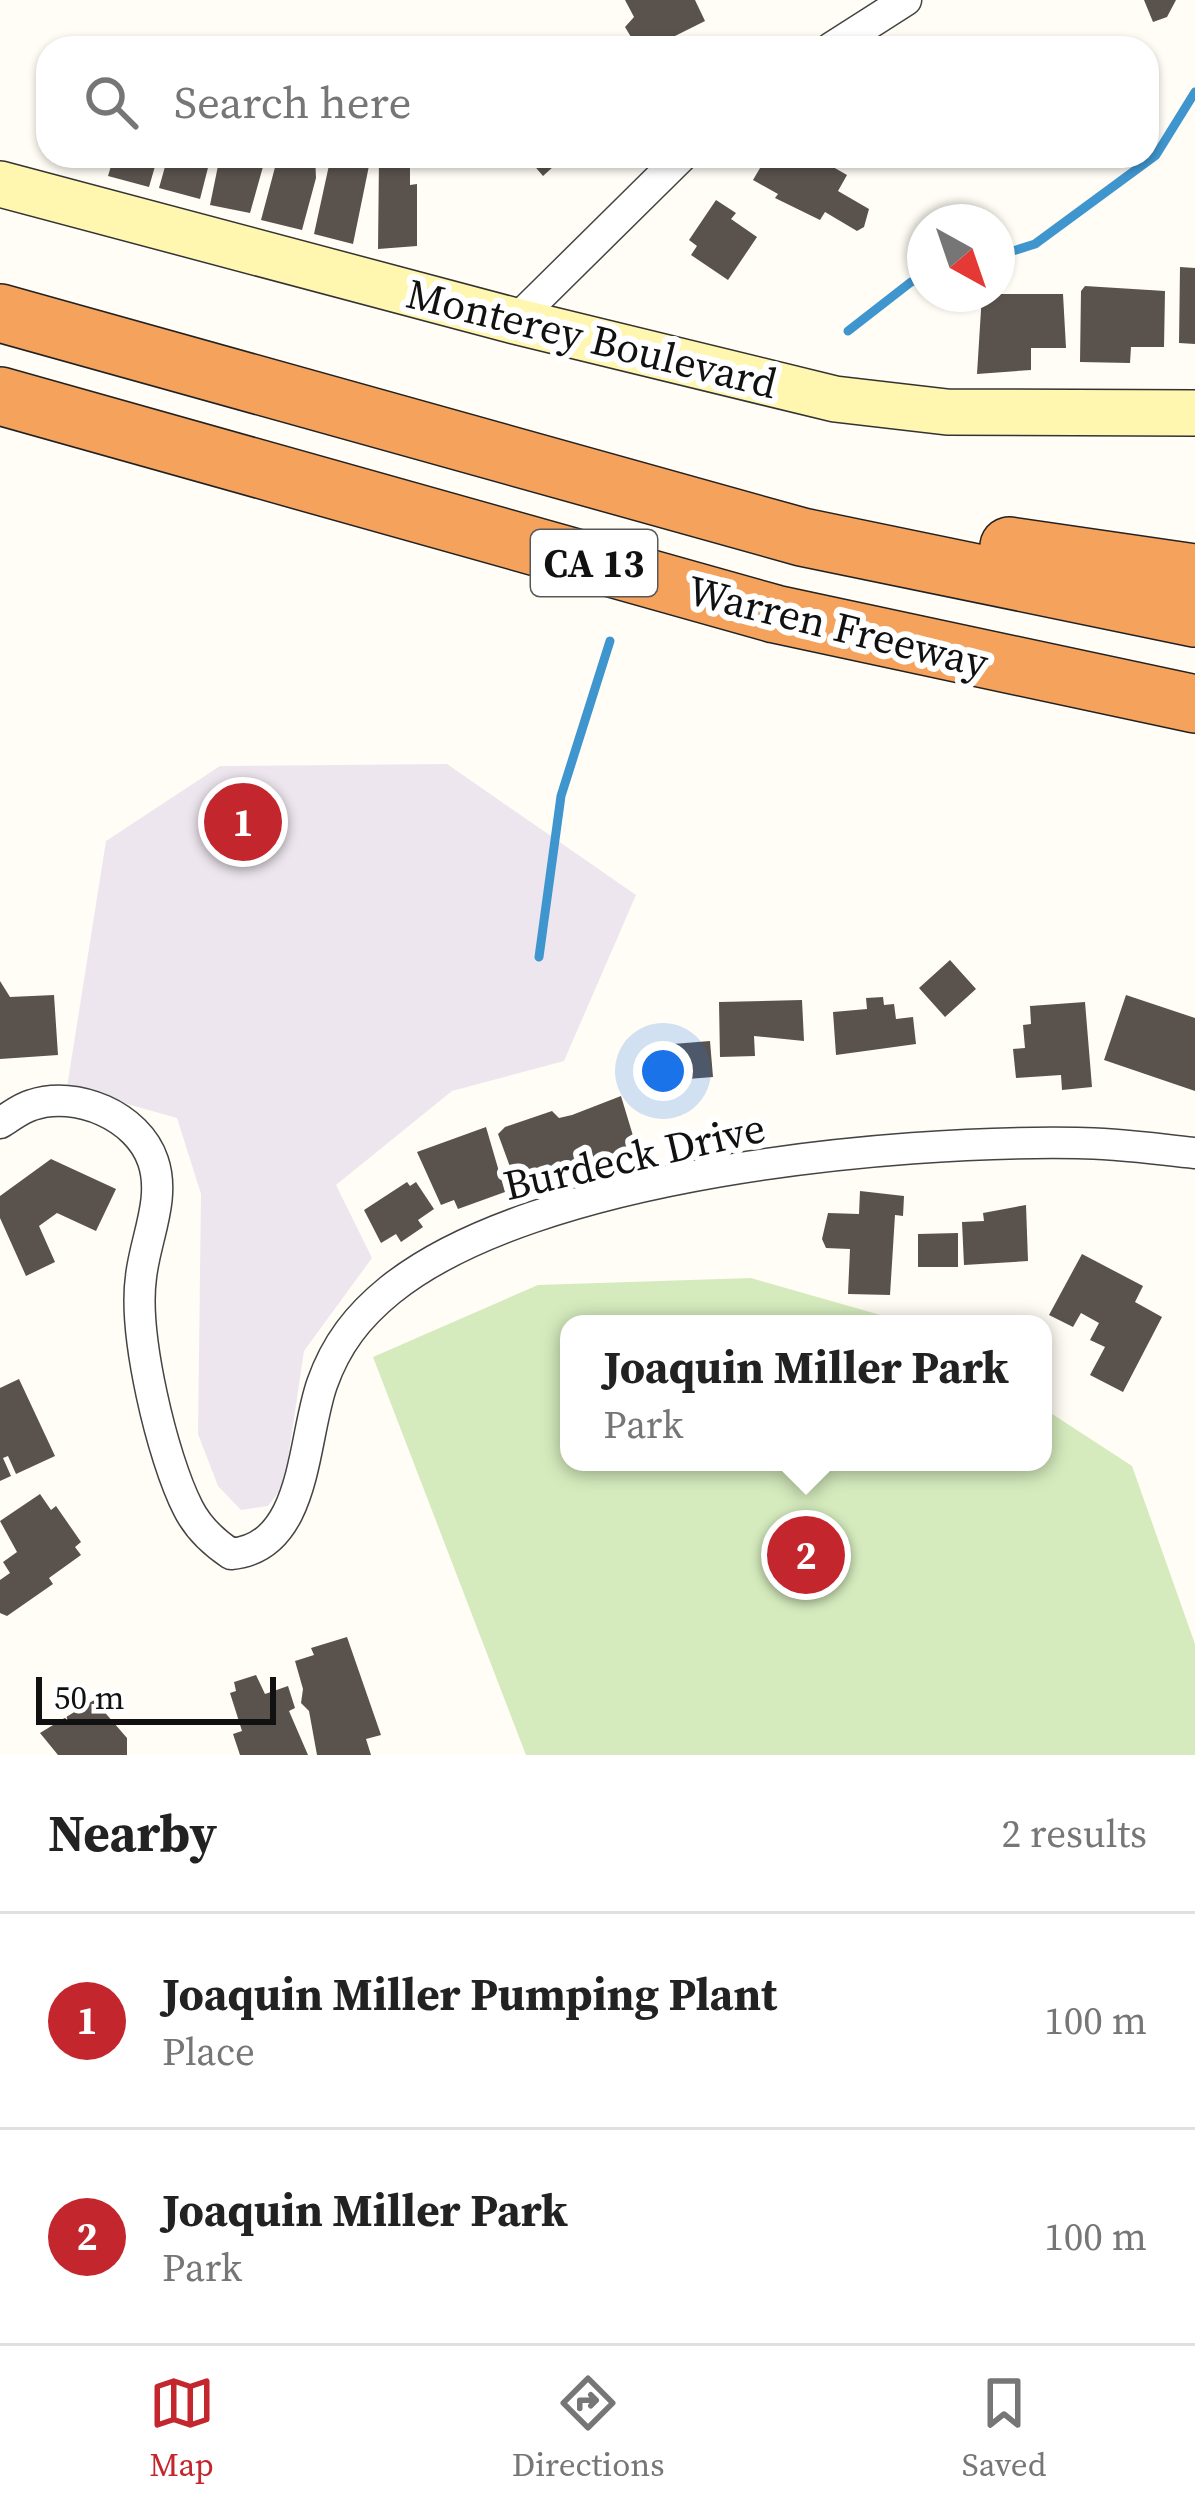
<!DOCTYPE html>
<style>
:root{--surface:#fff;--page:#f6f6f6;--text:#222;--muted:#767676;--line:#e0e0e0;--accent:#c4262e}
body{margin:0;font-family:"Source Serif 4",serif;background:var(--page);color:var(--text)}
.compass{position:absolute;left:907px;top:204px;width:108px;height:108px;border-radius:50%;background:var(--surface);box-shadow:0 3px 9px #0004;rotate:140deg}
.scale{position:absolute;left:36px;bottom:30px;width:240px;box-sizing:border-box;padding-left:12px;border:6px solid #111;border-top:0;font-size:33px;line-height:42px;white-space:nowrap;color:#111;-webkit-text-stroke:9px #fff;paint-order:stroke}
.you{position:absolute;left:663px;top:1071px;width:42px;height:42px;margin:-30px;border:9px solid #fff;border-radius:50%;background:#1a73e8;box-shadow:0 0 0 18px #1a73e833}
.badge{display:grid;place-items:center;width:78px;height:78px;border-radius:50%;background:var(--accent);color:#fff;font-size:39px;font-weight:700}
.pin{position:absolute;translate:-50% -50%;border:6px solid #fff;box-shadow:0 3px 12px #0006}
.popup{position:absolute;left:560px;top:1315px;width:492px;height:156px;box-sizing:border-box;display:grid;place-content:center;border-radius:24px;background:var(--surface);filter:drop-shadow(0 3px 9px #0005);font-size:39px;white-space:nowrap;color:var(--muted)}
.popup b{font-size:45px;color:var(--text)}
.popup::after{content:'';position:absolute;left:50%;top:100%;margin-left:-24px;border:24px solid transparent;border-top-color:var(--surface)}
.list{margin:0;padding:0;list-style:none}
h2{display:flex;justify-content:space-between;align-items:center;height:156px;margin:0;padding:0 48px;font-size:51px}
h2 small{font-size:39px;font-weight:400;color:var(--muted)}
.list li{display:grid;grid-template-columns:78px 1fr auto;gap:36px;align-items:center;box-sizing:border-box;height:216px;padding:0 48px;border-top:3px solid var(--line)}
.list b{display:block;font-size:45px;white-space:nowrap}
.list p{margin:0;font-size:39px;white-space:nowrap;color:var(--muted)}
.list em{font-size:39px;font-style:normal;color:var(--muted)}
.icon{flex:none;width:66px;height:66px;fill:none;stroke:currentColor;stroke-width:2;stroke-linecap:round;stroke-linejoin:round}
.map{position:relative;flex:none;width:1195px;height:1755px;overflow:hidden}
.search{position:absolute;background:var(--surface);box-shadow:0 3px 9px #0004;left:36px;right:36px;top:36px;height:132px;display:flex;align-items:center;gap:30px;box-sizing:border-box;padding:0 42px;border-radius:36px;color:var(--muted);font-size:45px}
.sheet{height:588px;background:var(--surface)}
nav{display:flex;justify-content:space-around;align-items:center;box-sizing:border-box;height:168px;border-top:3px solid var(--line);background:var(--surface);font-size:33px;color:var(--muted)}
nav a{display:grid;justify-items:center;gap:6px}
nav .on{color:var(--accent)}
.map>svg:first-child{display:block}
.industrial{fill:#eee6ef}
.green{fill:#d5ebbd}
.lines{fill:none;stroke-linecap:round;stroke-linejoin:round}
.stream{stroke:#3f96cf;stroke-width:9}
.building{fill:#5a524d}
.street-casing{stroke:#444;stroke-width:33}
.secondary-casing{stroke:#333;stroke-width:48}
.highway-casing{stroke:#222;stroke-width:60}
.street{stroke:#fff;stroke-width:30}
.secondary{stroke:#fff6b0;stroke-width:45}
.highway{stroke:#f5a25d;stroke-width:57}
.labels{text-anchor:middle;dominant-baseline:central;stroke-width:12;stroke-linejoin:round;paint-order:stroke}
.shield{fill:#fff;stroke:#585858;stroke-width:3}
.shield-label{font-size:39px;font-weight:bold;fill:#111}
.street-label{font-size:42px;fill:#111;stroke:#fff}
</style>
<div class="map">
<svg width="1195" height="1755" viewBox="0 0 1195 1755">
<rect width="100%" height="100%" fill="#fffdf5"/>
<path class="industrial" d="M447 764 636 895 564 1061 452 1091 336 1185 372 1258 304 1351 284 1485 268 1506 241 1510 218 1486 198 1434 201 1194 177 1118 67 1087 106 841 220 766Z"/>
<path class="green" d="M751 1278 912 1324H569V1462H1043V1408L1132 1466 1195 1644V1755H526L373 1357 538 1285Z"/>
<g class="lines">
<path class="stream" d="M997 256 1035 244 1156 155 1195 92
M848 331 911 282 925 278
M539 957 561 796 610 641"/>
</g>
<path class="building" d="M625 0H695L705 21 651 48 637 47 625 27 634 17Z
M1144 0H1176L1167 17 1153 22Z
M114 156H158L149 187 108 176Z
M168 156H211L200 199 159 188Z
M220 156H266L250 213 210 205Z
M278 156H315L316 178 302 230 261 220Z
M331 156H371L353 244 314 234Z
M526 156H565L543 176Z
M767 156H814L847 175 838 191 869 209 864 227 857 231 825 212 820 220 775 198 778 194 753 180Z
M379 158 410 162V185L417 184V246L378 249Z
M716 200 736 213 731 219 757 237 728 280 691 255 697 246 689 240Z
M1180 267 1195 268V344L1179 343Z
M1085 286 1165 291 1164 347H1131L1130 363 1080 362 1081 291Z
M982 294H1063L1066 348H1031V370L977 374Z
M262 798 271 831 224 845 214 812Z
M950 960 976 989 945 1017 919 988Z
M0 981 10 997 54 995 58 1055 0 1059Z
M1126 995 1195 1018V1091L1104 1060Z
M883 997 884 1005 894 1004 896 1019 913 1017 916 1044 836 1055 833 1012 867 1009 866 998Z
M802 1000 804 1041 754 1036 755 1056 720 1057 719 1002Z
M1085 1002 1092 1087 1062 1090 1061 1075 1016 1078 1013 1049 1025 1048 1023 1025 1031 1024 1030 1006Z
M710 1041 713 1077 675 1080 673 1044Z
M621 1096 637 1149 591 1158 594 1168 516 1183 498 1134 505 1127 552 1111 559 1118 572 1115Z
M486 1127 505 1192 458 1209 454 1200 441 1205 417 1152Z
M51 1159 116 1189 96 1231 57 1213 39 1226 55 1262 26 1276 0 1218V1196Z
M407 1182 410 1186 416 1182 434 1209 418 1220 423 1227 401 1242 396 1234 381 1243 364 1210Z
M860 1191 904 1196 903 1216 895 1215 890 1295 848 1294 850 1249 826 1248 822 1239 828 1213 859 1214Z
M1026 1205 1028 1261 964 1265 962 1222 984 1221 983 1213Z
M958 1233V1267H918V1234Z
M1082 1254 1143 1286 1135 1302 1162 1317 1123 1392 1090 1375 1105 1347 1090 1340 1099 1323 1081 1313 1073 1327 1049 1315Z
M19 1379 55 1456 16 1474 8 1456 3 1458 11 1476 0 1481V1388Z
M40 1494 51 1510 56 1506 81 1542 75 1547 81 1555 49 1578 53 1584 7 1616 0 1613V1580L10 1573 3 1562 17 1552 0 1521Z
M347 1637 381 1735 366 1739 371 1755H317L309 1711 301 1703 303 1689 295 1661 314 1655 311 1648Z
M256 1675 265 1694 288 1686 295 1708 289 1711 308 1755H240L233 1734 242 1731 230 1693 236 1691 234 1682Z
M94 1700 127 1738V1755H58L40 1733Z"/>
<g class="lines">
<defs>
<path id="street" d="M831 48 906 0
M515 321 682 156
M0 1123C10 1117 21 1108 32 1105 76 1090 138 1116 153 1161 166 1199 145 1239 141 1277 133 1334 162 1457 188 1508 198 1528 213 1542 231 1554 307 1547 302 1441 322 1384 336 1344 358 1316 390 1290 535 1173 893 1140 1077 1143 1116 1143 1156 1149 1195 1153"/>
<path id="secondary" d="M0 184 515 321 835 399 947 412 1195 413"/>
<path id="highway" d="M0 313 802 537 1195 618
M0 396 775 614 1195 704
M1009 546 1195 573"/>
</defs>
<use href="#street" class="street-casing"/>
<use href="#secondary" class="secondary-casing"/>
<use href="#highway" class="highway-casing"/>
<use href="#street" class="street"/>
<use href="#secondary" class="secondary"/>
<use href="#highway" class="highway"/>
</g>
<g class="labels">
<rect class="shield" x="531" y="530" width="126" height="66" rx="9"/>
<g class="shield-label">
<text x="594" y="563">CA 13</text>
</g>
<g class="street-label">
<text transform="translate(592 338) rotate(14)">Monterey Boulevard</text>
<text transform="translate(838 626) rotate(14)">Warren Freeway</text>
<text transform="translate(634 1156) rotate(-13)">Burdeck Drive</text>
</g>
</g>
</svg>
<svg class="compass" viewBox="-18 -18 36 36"><path d="M0-13l5 13h-10z" fill="#e53935"/><path d="M0 13l5-13h-10z" fill="#767676"/></svg>
<div class="scale">50 m</div>
<div class="you"></div>
<div class="pin badge" style="left:243px;top:822px">1</div>
<div class="pin badge" style="left:806px;top:1555px">2</div>
<div class="popup"><b>Joaquin Miller Park</b>Park</div>
<div class="search"><svg class="icon" aria-label="search" viewBox="0 0 24 24"><circle cx="10" cy="10" r="6"/><path d="M15 15l6 6"/></svg>Search here</div>
</div>
<section class="sheet">
<h2>Nearby<small>2 results</small></h2>
<ul class="list">
<li><span class="badge">1</span><div><b>Joaquin Miller Pumping Plant</b><p>Place</p></div><em>100 m</em></li>
<li><span class="badge">2</span><div><b>Joaquin Miller Park</b><p>Park</p></div><em>100 m</em></li>
</ul>
</section>
<nav>
<a class="on"><svg class="icon" aria-label="map" viewBox="0 0 24 24"><path d="M3 6l6-2 6 2 6-2v14l-6 2-6-2-6 2zM9 4v14M15 6v14"/></svg>Map</a>
<a><svg class="icon" aria-label="directions" viewBox="0 0 24 24"><path d="M12 3l9 9-9 9-9-9zM9 14v-3h6M13 9l2 2-2 2"/></svg>Directions</a>
<a><svg class="icon" aria-label="saved" viewBox="0 0 24 24"><path d="M7 4h10v16l-5-4-5 4z"/></svg>Saved</a>
</nav>
